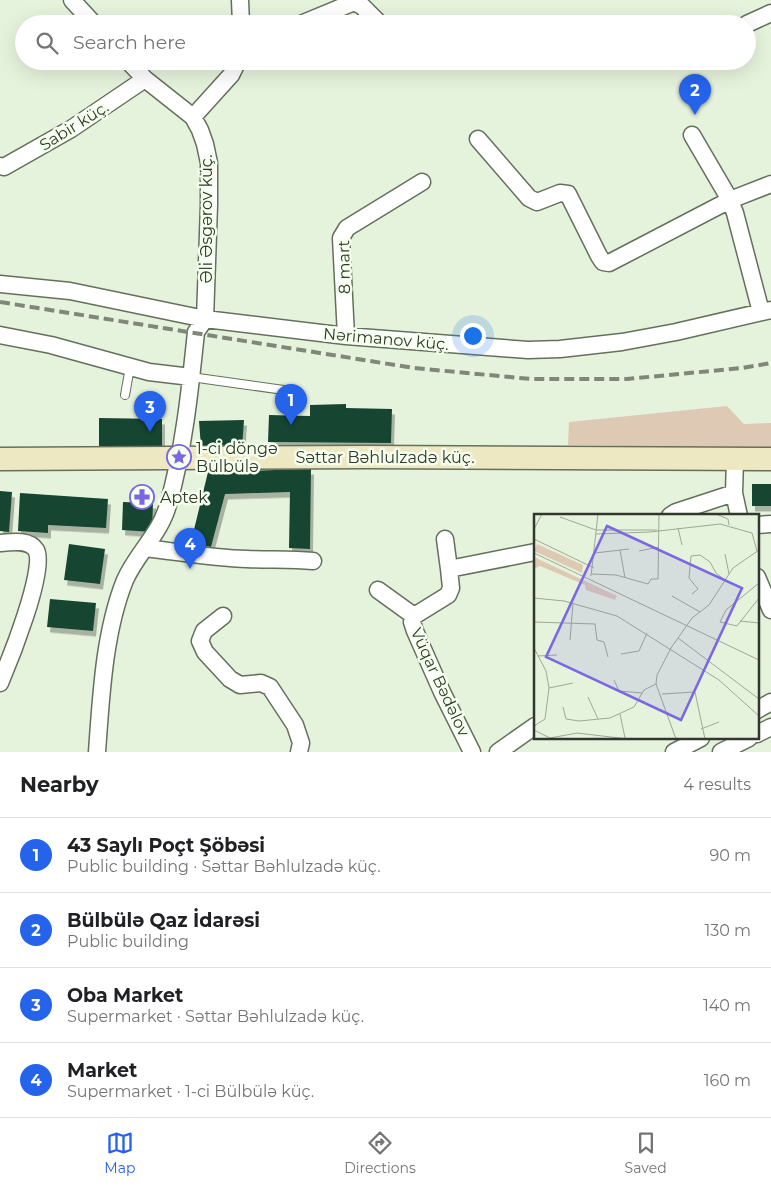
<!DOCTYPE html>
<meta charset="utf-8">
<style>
:root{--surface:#fff;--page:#f2f2f2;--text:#202124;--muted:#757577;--line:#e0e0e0;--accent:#2563eb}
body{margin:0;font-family:Montserrat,sans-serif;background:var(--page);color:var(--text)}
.you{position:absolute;left:472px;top:335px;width:18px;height:18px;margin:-12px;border:4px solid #fff;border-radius:50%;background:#1a73e8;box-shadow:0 0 0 8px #1a73e833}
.badge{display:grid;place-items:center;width:32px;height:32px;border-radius:50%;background:var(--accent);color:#fff;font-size:16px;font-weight:700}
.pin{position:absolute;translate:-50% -41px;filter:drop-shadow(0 1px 2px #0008)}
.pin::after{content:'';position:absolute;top:26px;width:18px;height:15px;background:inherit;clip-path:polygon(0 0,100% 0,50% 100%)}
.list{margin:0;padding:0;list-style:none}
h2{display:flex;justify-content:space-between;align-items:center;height:65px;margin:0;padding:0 20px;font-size:21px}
h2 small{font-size:16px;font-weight:400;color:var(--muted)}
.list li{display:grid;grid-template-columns:32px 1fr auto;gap:15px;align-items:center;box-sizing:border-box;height:75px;padding:0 20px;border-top:1px solid var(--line)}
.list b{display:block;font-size:19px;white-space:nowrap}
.list p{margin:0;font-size:16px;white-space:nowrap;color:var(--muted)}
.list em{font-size:16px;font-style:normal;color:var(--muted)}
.icon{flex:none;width:28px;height:28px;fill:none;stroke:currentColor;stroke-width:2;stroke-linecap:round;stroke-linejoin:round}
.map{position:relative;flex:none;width:771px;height:752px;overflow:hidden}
.search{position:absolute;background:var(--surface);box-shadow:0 5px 20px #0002;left:15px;right:15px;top:15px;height:55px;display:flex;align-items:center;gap:12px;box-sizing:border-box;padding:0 18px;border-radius:28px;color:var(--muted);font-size:19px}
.sheet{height:365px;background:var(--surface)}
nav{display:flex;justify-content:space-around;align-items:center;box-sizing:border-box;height:70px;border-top:1px solid var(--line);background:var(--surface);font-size:14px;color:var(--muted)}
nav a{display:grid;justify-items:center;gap:2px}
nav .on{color:var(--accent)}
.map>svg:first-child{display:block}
.green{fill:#decab4}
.building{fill:#164532;filter:url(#shadow)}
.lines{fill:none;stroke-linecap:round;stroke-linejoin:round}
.lane-casing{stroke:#64705c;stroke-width:10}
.street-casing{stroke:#64705c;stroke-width:19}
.secondary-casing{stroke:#64705c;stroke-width:25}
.lane{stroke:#fff;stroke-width:8}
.street{stroke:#fff;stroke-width:16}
.secondary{stroke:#eee8c2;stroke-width:22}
.rail{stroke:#7f8778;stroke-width:4;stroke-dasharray:10 5;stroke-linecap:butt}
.labels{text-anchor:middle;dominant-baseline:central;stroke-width:5;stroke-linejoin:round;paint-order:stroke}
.street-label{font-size:16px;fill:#32372e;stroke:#f4ffed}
.poi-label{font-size:16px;fill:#32372e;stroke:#f4ffed;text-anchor:start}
.inset-road{fill:none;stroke:#9ea896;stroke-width:1}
.view{fill:#7c67e2;fill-opacity:0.15;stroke:#7c67e2;stroke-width:2.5}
.inset-edge{fill:none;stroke:#32372e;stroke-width:2.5}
</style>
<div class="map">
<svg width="771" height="752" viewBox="0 0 771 752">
<defs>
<filter id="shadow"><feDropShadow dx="3" dy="5.5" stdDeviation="0" flood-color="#0004"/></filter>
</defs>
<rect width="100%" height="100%" fill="#e6f3dc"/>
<path class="green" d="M727 406 744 424 771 423V448L568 445 569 422Z"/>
<path class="building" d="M346 404V408L392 409 391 443 268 442 269 415 310 416V405Z
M99 418 162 419V447H99Z
M244 420 242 448 201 447 199 421Z
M311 469 310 549 289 548 290 492 225 494 211 547 191 542 208 472Z
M752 484H771V506H752Z
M0 491 12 492 9 532 0 531Z
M20 493 108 499 106 528 48 525V533L18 531Z
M123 502 153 503 152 532 122 530Z
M69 544 105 549 100 584 64 580Z
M50 599 96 603 93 631 47 627Z"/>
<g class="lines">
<defs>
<path id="lane" d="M191 377 298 392
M125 395 130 367"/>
<path id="street" d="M72 0 94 24
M240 0 241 24
M301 24 354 2 362 6 380 24
M747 24 771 13
M193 117 231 75 238 61
M692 135 730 200 735 213 761 312
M478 139 529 198 537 202 560 193 568 194 599 256 603 262 609 263 730 200 771 184
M0 166 4 167 71 129 145 79
M0 284 70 291 205 319 346 336 528 350 560 349 622 342 676 332 771 310
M0 335 51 345 149 372 191 377
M346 336 341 238 347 228 422 182
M735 459 734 493 739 516
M670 516 676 512 734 493
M757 525 771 524
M445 539 449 569
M0 543C11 542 29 539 36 550 47 568 9 662 0 683
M146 548C179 552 213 558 247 559 269 560 291 559 313 561
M757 577 771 610
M378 590 414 616
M223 616 204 631 200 641 205 652 230 679 240 685 261 683 270 687 295 725 301 743 299 752
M757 710 771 702
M757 734 771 727
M97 752C101 697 104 632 125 580 137 553 160 534 168 505 184 449 190 390 196 332L205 319 209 205V163L205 144 200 130 193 117 145 79 128 61
M472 752 442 692 415 631 412 622 414 616 448 595 451 588 449 569 535 552
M498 752 535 726
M674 752 701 738
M721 752 749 738"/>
<path id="secondary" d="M0 459 367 457 771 459"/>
</defs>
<use href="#lane" class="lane-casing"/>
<use href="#street" class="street-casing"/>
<use href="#secondary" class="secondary-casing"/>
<use href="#lane" class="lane"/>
<use href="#street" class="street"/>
<use href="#secondary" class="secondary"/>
<path class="rail" d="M0 302 414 368 531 379H627L742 368 771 363"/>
</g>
<defs>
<symbol id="sight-ring" viewBox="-11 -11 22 22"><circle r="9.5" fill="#f4ffed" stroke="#7c67e2" stroke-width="1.5"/><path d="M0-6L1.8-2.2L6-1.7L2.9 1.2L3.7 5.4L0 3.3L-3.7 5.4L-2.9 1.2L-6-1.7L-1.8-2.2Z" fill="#7c67e2"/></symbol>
<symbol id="pharmacy-ring" viewBox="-11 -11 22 22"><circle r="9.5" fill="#f4ffed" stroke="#7c67e2" stroke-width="1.5"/><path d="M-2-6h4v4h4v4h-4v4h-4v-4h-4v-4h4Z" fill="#7c67e2"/></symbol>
</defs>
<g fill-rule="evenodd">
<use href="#sight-ring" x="165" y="443" width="28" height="28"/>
<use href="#pharmacy-ring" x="128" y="483" width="28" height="28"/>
</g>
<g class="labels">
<g class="street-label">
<text transform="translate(74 126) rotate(-32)">Sabir küç.</text>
<text transform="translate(206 219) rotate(-90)">Əli Əsgərov küç.</text>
<text transform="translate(344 267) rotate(-91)">8 mart</text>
<text transform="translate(386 339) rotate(5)">Nərimanov küç.</text>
<text x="385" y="457">Səttar Bəhlulzadə küç.</text>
<text transform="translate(440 682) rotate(65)">Vüqar Bədəlov</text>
</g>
<g class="poi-label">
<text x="196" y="448">1-ci döngə<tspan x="196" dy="18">Bülbülə</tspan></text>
<text x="160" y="497">Aptek</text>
</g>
</g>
<g transform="translate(534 514)">
<rect width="225" height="225" fill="#e6f3dc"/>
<path d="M3 30 49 51 48 59 0 37ZM0 43 83 82 81 86 52 76 51 71 6 52 0 55Z" fill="#decab4"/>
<path class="inset-road" d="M182 0 194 5 195 11M26 3 62 16H123M144 14 148 31M0 15 8 0M62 20 116 18 186 10 218 19 223 37M0 25 60 54M86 36 91 64M105 37 125 33M0 39 225 146M61 39 95 35M191 40 195 60M58 60 82 61 114 70 117 65H124L125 0M57 62 64 0M225 69 192 96 186 108 203 112 225 84M158 80 164 75 155 64 157 42 166 41 176 48 182 59 191 66M138 82 166 98M0 84 30 87 83 102 185 166 225 202M206 107 225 109M0 108 61 110 63 126 70 128 74 143M144 124 225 185M36 126 39 89M0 134 12 157 15 174 11 205 0 212M87 140 105 137 113 119M4 142 23 141M80 166 85 177 108 179M15 174 39 169M128 180 161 178 171 225M54 183 64 205M29 193 32 205 45 207 76 204 100 193 110 176 122 170M86 200 91 224M167 215 185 208M0 216 16 224 43 219 94 225M142 225 122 170 123 161 137 134 158 104 175 91 199 54 225 36"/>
<path class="view" d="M73 12 208 74 147 206 12 143Z"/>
<rect width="225" height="225" class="inset-edge"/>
</g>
</svg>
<div class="you"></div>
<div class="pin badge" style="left:291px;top:425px">1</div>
<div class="pin badge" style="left:695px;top:115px">2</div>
<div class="pin badge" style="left:150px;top:432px">3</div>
<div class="pin badge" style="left:190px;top:569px">4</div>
<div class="search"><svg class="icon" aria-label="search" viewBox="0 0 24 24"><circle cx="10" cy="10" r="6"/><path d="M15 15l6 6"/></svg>Search here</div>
</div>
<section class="sheet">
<h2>Nearby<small>4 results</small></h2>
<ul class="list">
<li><span class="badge">1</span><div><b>43 Saylı Poçt Şöbəsi</b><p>Public building · Səttar Bəhlulzadə küç.</p></div><em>90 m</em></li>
<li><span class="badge">2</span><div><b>Bülbülə Qaz İdarəsi</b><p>Public building</p></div><em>130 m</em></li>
<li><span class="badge">3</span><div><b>Oba Market</b><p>Supermarket · Səttar Bəhlulzadə küç.</p></div><em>140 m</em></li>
<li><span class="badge">4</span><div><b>Market</b><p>Supermarket · 1-ci Bülbülə küç.</p></div><em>160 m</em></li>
</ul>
</section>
<nav>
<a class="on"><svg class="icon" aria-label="map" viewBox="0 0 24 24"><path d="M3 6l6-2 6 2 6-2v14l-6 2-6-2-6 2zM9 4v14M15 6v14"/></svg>Map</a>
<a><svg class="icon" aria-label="directions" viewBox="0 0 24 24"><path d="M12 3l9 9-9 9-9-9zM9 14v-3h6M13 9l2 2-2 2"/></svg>Directions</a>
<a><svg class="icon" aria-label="saved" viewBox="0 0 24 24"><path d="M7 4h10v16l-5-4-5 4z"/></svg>Saved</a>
</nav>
